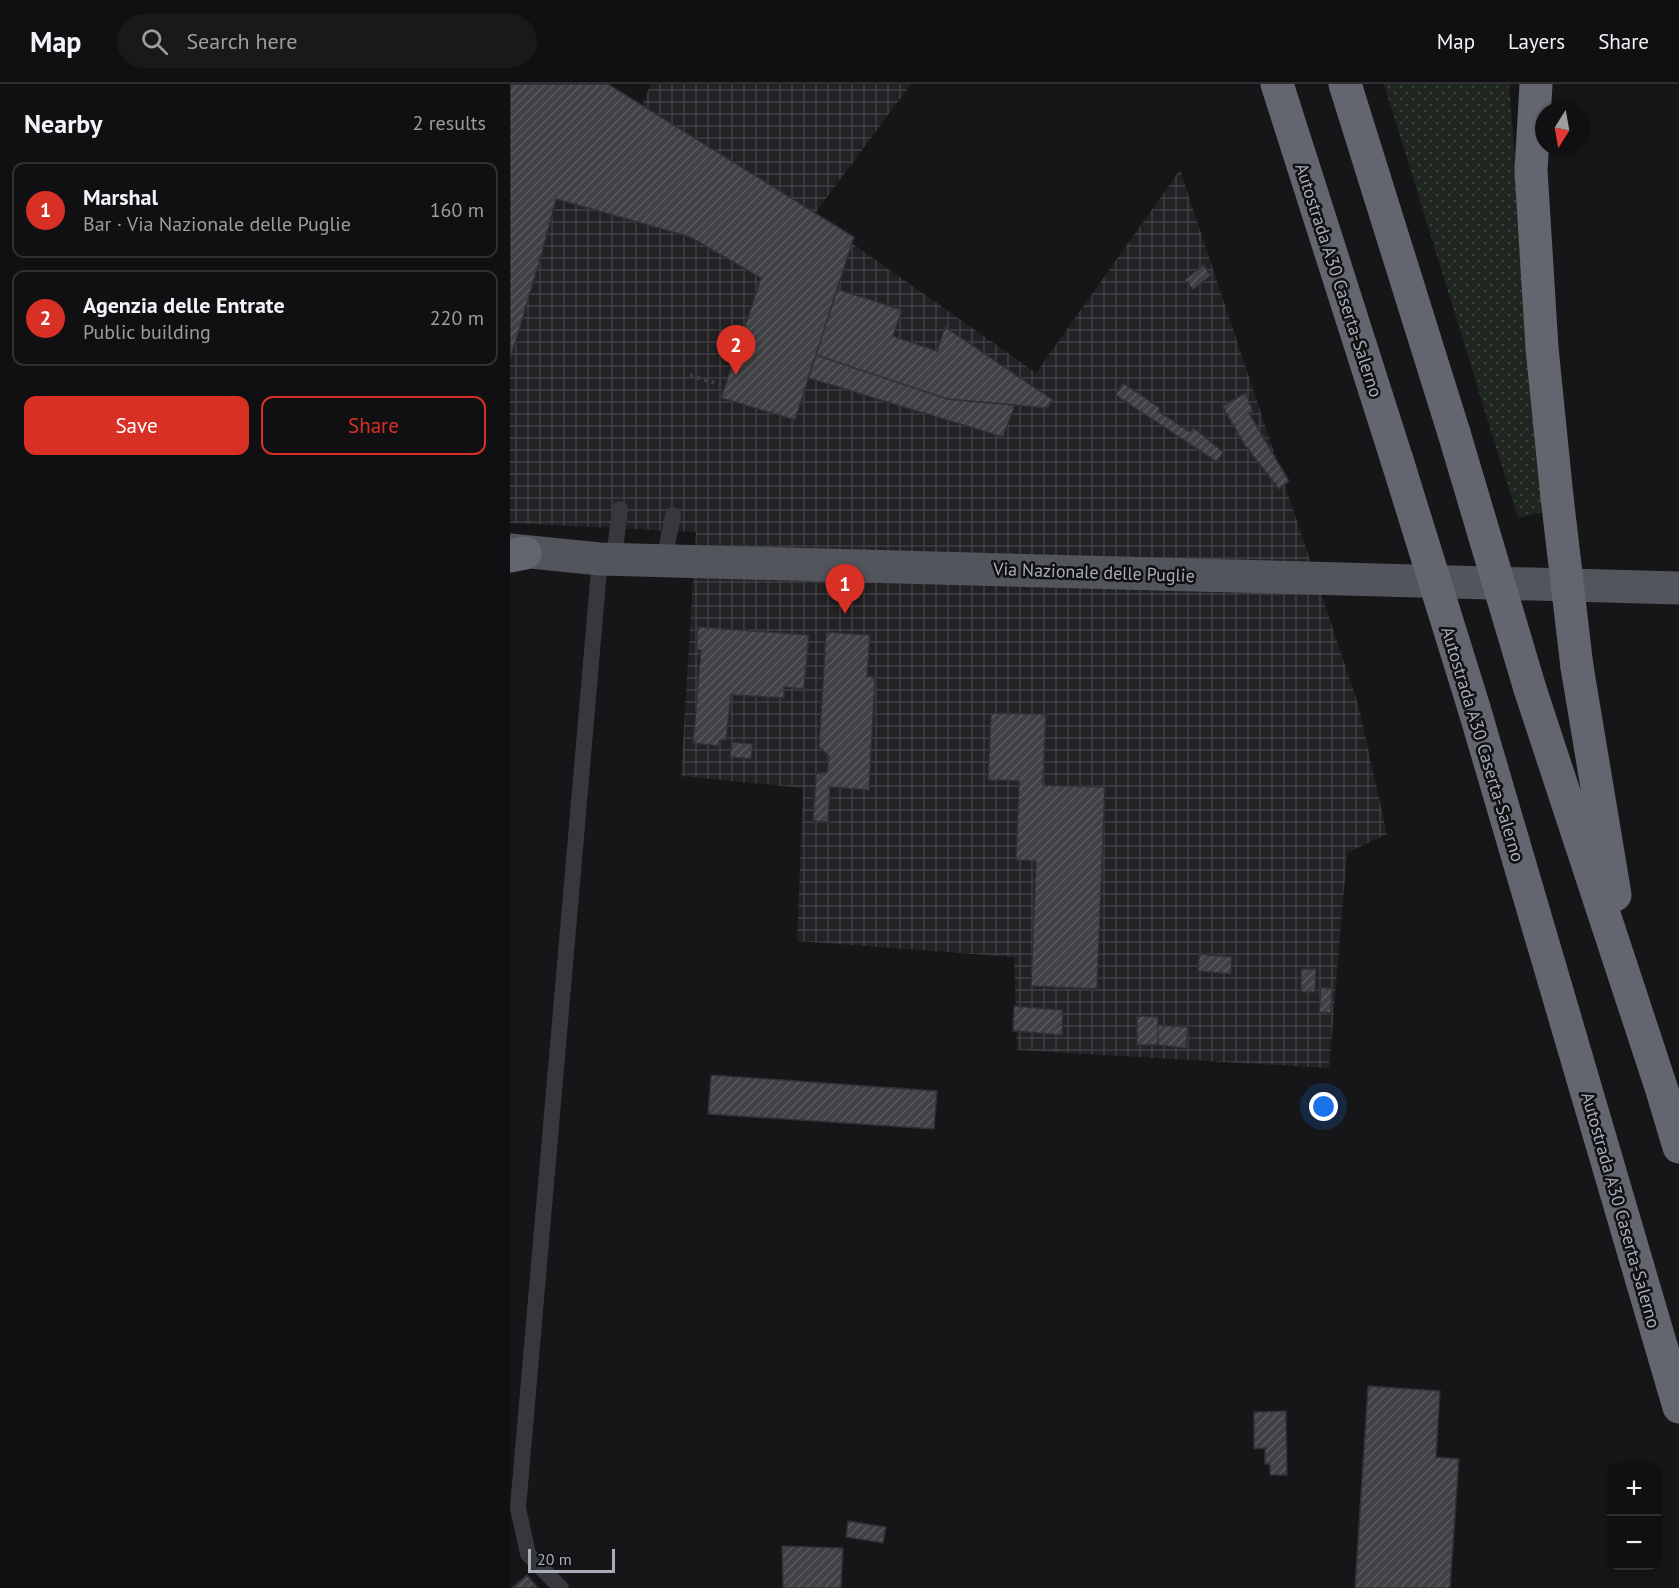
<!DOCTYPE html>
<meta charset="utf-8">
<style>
:root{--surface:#101012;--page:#19191b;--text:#f1f3f6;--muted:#9c9d9f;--line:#303032;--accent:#d93025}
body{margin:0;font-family:"PT Sans",sans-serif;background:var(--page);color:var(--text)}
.controls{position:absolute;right:18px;bottom:18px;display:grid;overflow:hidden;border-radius:12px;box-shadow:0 2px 4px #0004}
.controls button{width:54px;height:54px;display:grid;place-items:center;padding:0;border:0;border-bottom:2px solid var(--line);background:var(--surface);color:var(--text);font:30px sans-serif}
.compass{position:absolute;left:1025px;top:18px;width:54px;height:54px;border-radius:50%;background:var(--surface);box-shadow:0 2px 4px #0004;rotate:191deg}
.scale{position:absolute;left:18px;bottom:15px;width:87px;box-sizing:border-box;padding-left:6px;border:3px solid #a8adb8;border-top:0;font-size:16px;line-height:21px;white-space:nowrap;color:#a8adb8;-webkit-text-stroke:4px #111113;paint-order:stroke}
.you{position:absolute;left:814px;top:1023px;width:21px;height:21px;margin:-15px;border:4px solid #fff;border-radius:50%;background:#1a73e8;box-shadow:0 0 0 9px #1a73e833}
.badge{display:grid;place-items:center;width:39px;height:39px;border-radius:50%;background:var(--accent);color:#fff;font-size:20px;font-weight:700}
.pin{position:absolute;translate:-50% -50px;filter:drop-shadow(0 2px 3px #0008)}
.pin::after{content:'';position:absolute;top:32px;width:21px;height:18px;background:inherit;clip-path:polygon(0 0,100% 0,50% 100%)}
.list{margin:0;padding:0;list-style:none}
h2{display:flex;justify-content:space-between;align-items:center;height:78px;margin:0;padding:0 24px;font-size:26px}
h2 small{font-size:20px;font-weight:400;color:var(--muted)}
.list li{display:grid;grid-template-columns:39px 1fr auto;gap:18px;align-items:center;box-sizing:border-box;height:96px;margin:0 12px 12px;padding:0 12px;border:2px solid var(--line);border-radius:12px}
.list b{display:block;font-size:22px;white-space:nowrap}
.list p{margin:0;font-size:20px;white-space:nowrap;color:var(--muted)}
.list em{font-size:20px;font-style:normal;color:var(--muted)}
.actions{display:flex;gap:12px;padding:18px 24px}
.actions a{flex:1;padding:14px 0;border:2px solid var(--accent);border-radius:12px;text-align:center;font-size:21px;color:var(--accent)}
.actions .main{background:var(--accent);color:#fff}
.icon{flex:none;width:33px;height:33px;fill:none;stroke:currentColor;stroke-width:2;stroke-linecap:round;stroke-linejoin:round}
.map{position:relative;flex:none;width:1169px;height:1504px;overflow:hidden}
header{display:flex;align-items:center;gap:36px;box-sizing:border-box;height:84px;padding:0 30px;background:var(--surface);border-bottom:2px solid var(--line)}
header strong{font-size:28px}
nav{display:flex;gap:33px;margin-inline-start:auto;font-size:21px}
.search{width:420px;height:54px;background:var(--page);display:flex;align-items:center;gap:15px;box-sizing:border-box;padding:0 21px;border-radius:33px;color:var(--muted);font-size:22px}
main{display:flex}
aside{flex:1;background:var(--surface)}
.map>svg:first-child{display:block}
.industrial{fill:url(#industrial-grid)}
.grass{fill:url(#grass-dots)}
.building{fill:url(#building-hatch);stroke:#303034;stroke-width:1.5}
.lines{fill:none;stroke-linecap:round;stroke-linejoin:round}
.path{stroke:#3d3f44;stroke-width:4;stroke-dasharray:3 4.5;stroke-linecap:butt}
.lane{stroke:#37383d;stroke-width:16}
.primary{stroke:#53555c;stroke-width:33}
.highway{stroke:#63666e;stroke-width:33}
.highway-bridge{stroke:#63666e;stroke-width:33}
.labels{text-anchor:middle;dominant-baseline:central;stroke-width:5;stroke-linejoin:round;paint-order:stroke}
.street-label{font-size:18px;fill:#a8adb8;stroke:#111113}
</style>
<header>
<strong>Map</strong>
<div class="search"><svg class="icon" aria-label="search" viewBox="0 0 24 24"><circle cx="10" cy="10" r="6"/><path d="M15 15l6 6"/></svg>Search here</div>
<nav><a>Map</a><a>Layers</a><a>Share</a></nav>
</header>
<main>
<aside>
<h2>Nearby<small>2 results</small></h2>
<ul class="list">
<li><span class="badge">1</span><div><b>Marshal</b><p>Bar · Via Nazionale delle Puglie</p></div><em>160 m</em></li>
<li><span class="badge">2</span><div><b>Agenzia delle Entrate</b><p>Public building</p></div><em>220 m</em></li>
</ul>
<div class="actions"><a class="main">Save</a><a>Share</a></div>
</aside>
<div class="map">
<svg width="1169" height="1504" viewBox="0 0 1169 1504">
<defs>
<pattern id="industrial-grid" width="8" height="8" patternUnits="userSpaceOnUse" patternTransform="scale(1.5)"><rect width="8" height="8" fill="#222225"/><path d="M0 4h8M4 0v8" fill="none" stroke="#3f3f43"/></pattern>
<pattern id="grass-dots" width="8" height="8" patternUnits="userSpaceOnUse" patternTransform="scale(1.5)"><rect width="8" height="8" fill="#1e261f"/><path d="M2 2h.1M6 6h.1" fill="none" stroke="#3c433d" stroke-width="1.8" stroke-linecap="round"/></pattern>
<pattern id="building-hatch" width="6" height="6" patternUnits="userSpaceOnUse" patternTransform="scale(1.5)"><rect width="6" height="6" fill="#404145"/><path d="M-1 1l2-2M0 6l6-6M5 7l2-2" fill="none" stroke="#595a5e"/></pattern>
</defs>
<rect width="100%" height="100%" fill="#161618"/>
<path class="industrial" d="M0 0 128 30 141 0H401L303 132 526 289 670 86 848 620 877 750 837 769 819 984 507 966 504 873 287 857 293 704 171 692 186 448 0 439Z"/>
<path class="grass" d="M874 0H999L1033 428 1008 434Z"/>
<path class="building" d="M0 0H98L344 153 285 336 211 314 251 194 180 153 46 115 32 169 0 276Z
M693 181 701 191 683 206 675 196Z
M327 205 392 226 383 252 427 267 435 243 543 316 537 324 437 315 306 271Z
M306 271 437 315 505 321 493 353 298 294Z
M613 299 650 324 648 327 680 348 683 343 713 368 707 378 605 311Z
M736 309 743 328 739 329 779 397 769 405 734 360 712 322Z
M188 543 299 551 294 605 274 603V614L221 611 216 656H210L209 662 183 659 191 566H186Z
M316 548 360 551 357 592 365 593 359 706 320 703 318 738 303 737 306 690 317 688 319 672 309 663Z
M481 629 536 630 533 701 595 703 587 905 521 902 526 777 506 776 509 697 478 696Z
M222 658 243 660 241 675 220 673Z
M689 870 722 873 721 890 688 887Z
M791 885H806L805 908H791Z
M811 904H822L821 929 809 928Z
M504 922 553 926 552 951 503 947Z
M627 932 648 933V961H627Z
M648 941 678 943 676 964 648 961Z
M201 991 427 1007 424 1045 198 1030Z
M858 1302 930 1307 926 1373 949 1375 940 1504H845Z
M776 1327 777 1391H760V1380H755V1364L744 1365V1328Z
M338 1437 376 1443 373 1459 336 1453Z
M272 1462 333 1464 331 1504H273Z
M17 1491 28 1504H2Z"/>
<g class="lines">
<path class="path" d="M180 291 215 302"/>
<path class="lane" d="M104 474 110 425
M154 476 163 431
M51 1504 18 1470 8 1424 90 475"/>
<path class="primary" d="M0 466 90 475 1169 504"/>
<path class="highway" d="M767 0 887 376
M835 0 944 349
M1026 0 1021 86 1032 264 1047 413
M0 472 15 469
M1067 583 1105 811
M1020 605 1151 1003 1169 1063
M964 624 1169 1323"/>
<path class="highway-bridge" d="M944 349 1020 605
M887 376 964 624
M1047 413 1067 583"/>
</g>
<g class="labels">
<g class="street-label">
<text transform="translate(829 196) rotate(72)">Autostrada A30 Caserta-Salerno</text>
<text transform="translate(584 488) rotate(2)">Via Nazionale delle Puglie</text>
<text transform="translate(973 660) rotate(73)">Autostrada A30 Caserta-Salerno</text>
<text transform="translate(1111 1126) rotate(74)">Autostrada A30 Caserta-Salerno</text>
</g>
</g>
</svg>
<div class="controls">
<button>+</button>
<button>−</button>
</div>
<svg class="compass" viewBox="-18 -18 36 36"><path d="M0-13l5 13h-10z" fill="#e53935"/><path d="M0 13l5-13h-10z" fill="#9c9d9f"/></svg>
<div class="scale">20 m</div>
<div class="you"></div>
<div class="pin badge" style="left:335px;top:530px">1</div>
<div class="pin badge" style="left:226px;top:291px">2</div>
</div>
</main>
